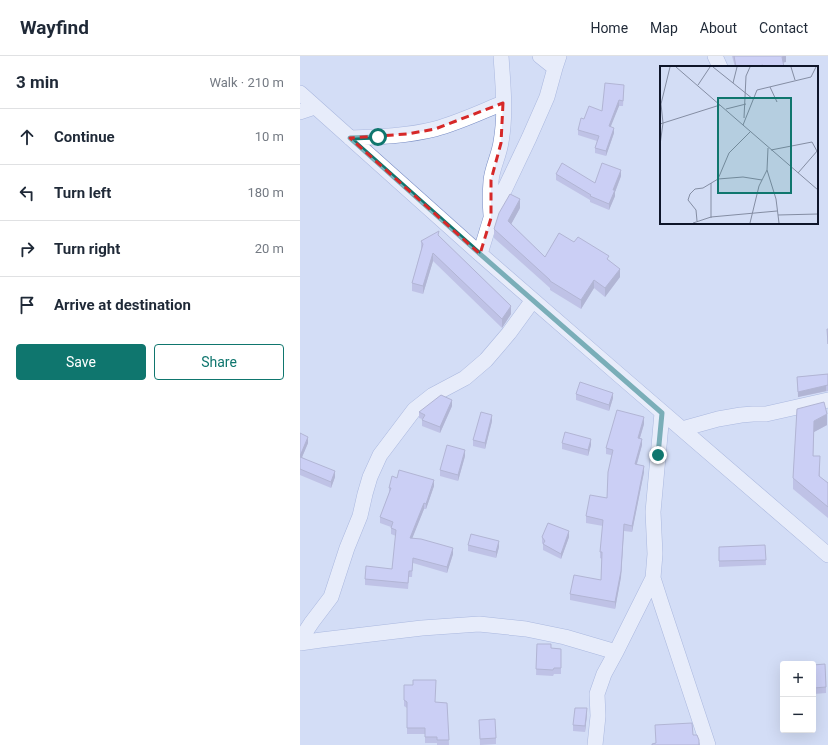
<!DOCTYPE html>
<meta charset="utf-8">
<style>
:root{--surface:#fff;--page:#f2f2f3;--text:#1f2937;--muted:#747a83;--line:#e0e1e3;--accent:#0f766e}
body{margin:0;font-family:Roboto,sans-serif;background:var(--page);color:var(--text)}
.controls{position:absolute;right:12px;bottom:12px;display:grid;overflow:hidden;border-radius:4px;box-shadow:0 4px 16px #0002}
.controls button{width:36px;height:36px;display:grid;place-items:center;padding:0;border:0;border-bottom:1px solid var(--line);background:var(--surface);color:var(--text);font:20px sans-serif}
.stop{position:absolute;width:12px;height:12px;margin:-9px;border:3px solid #0f766e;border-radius:50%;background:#fff}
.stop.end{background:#0f766e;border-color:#fff;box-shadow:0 1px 4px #0008}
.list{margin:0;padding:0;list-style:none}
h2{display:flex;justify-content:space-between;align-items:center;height:52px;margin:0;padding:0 16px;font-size:17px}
h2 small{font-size:13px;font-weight:400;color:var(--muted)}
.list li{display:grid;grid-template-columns:26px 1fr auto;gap:12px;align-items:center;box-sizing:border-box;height:56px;padding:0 16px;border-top:1px solid var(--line)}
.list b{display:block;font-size:15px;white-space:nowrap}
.list em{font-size:13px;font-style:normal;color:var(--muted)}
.actions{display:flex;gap:8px;padding:12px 16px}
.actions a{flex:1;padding:9px 0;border:1px solid var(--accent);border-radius:4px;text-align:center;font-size:14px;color:var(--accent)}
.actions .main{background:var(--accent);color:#fff}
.icon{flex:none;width:22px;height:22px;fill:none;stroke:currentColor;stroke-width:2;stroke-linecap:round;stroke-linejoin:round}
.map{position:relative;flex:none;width:528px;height:689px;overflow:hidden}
header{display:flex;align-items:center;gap:24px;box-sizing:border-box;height:56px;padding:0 20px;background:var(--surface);border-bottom:1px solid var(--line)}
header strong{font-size:19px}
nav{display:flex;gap:22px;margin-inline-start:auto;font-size:14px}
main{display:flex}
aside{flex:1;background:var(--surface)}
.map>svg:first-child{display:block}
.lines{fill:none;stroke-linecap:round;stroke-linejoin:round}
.minor-casing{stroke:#798dc4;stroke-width:16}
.minor{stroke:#fff;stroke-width:15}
.wall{fill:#a7a3d2}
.shaded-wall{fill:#8885ab}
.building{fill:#c2bef4;stroke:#8885ab}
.route{stroke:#0f766e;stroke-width:5}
.marked{fill:none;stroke:#d62828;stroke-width:3;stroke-dasharray:8 5;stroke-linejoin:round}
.inset-road{fill:none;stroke:#848da3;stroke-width:1}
.view{fill:#0f766e;fill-opacity:0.15;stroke:#0f766e;stroke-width:2}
.inset-edge{fill:none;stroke:#0e1529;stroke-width:2}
</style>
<header>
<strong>Wayfind</strong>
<nav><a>Home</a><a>Map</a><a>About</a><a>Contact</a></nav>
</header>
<main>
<aside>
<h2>3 min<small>Walk · 210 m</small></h2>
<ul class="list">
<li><svg class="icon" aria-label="ahead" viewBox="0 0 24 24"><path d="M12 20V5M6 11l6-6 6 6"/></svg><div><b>Continue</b></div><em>10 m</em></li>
<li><svg class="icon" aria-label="left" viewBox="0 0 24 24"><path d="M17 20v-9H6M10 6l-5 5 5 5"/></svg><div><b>Turn left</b></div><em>180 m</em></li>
<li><svg class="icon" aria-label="right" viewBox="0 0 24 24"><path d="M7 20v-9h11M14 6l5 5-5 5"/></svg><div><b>Turn right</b></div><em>20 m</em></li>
<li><svg class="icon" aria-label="arrive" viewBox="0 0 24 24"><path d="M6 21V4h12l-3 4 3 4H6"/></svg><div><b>Arrive at destination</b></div></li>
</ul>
<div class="actions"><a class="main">Save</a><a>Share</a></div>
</aside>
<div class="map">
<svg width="528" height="689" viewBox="0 0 528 689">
<rect width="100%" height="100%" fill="#d3ddf5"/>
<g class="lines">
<defs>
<path id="minor" d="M240 0 255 12
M415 0 420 11
M0 37 180 198 318 318 528 499
M0 56 15 51
M50 82C78 81 107 80 135 73 158 67 181 56 203 47
M191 159C190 148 190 137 191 125 192 112 199 100 201 86 206 58 203 29 201 0
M180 198 191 162 229 82 247 41 255 12 259 0
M382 373 418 363 441 359 453 358H466L528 344
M353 522 361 547 408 689
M0 584 12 566 31 541 47 492 60 460 65 438 70 421 80 399 114 354 133 339 165 322 186 304 209 277 233 244
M0 587 21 584 122 572 179 568 226 573 265 581 316 596
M295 689 298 660 297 638 304 618 316 596 353 522 355 498 353 456 362 357"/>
</defs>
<use href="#minor" class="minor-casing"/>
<use href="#minor" class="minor"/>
</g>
<path class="wall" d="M432 0H486V6H483L484 11H435Z
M324 34 323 50H319L310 71 314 77 306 100 295 97V92L297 85 278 79V74L284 63 302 55Z
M256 118 295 127 321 120 315 136V140L309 154 290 146V144L256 124Z
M220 152 211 168 245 201 309 204 320 221 305 241 294 232 281 253 250 234V232L194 182V173Z
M139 180 211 258 202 272 133 205 123 238 112 235V227L121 194V185Z
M528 318V335L498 341 497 321Z
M276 338 313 342 309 355 276 344Z
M152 350 140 377 122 370V363L119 362V356Z
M497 353 527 369 514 376 513 400 520 411V421L528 427V462L493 433V422Z
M192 365 185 393 173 390V384Z
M344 368 340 382 342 389 337 408 344 416 332 476 324 475 321 521 315 553 270 544V538L301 524 302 503 300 502V496L303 470 286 467V460L307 442 311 399 306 398V392Z
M0 377 8 387 2 401 35 421 31 432 0 419Z
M262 387 291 389 288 400 262 393Z
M165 400 158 425 140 420V414Z
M134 430 126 453H124L112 482 153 498 147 517 113 507 112 521H109L108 533 65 529V523L92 513 96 480 91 478V471L80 467V461L89 437V432Z
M242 481H269L261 503 243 494V488L242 487Z
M168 489 199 491 196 502 168 495Z
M465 489 466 509 419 511V491Z
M237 588 251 592 261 593V618H254L253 620 236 619Z
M513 609 526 631V637L514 638 513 624Z
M104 629 135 646 147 647 149 689H137V687H125V678H107V652L104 650Z
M287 658 285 676 273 675V669Z
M179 664 196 682V688L180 689Z"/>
<path class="shaded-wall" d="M486 0V6L482 7V1Z
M319 44V50L309 75V70Z
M314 72V77L306 100V95Z
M321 114V120L315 136V140L309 154V148L313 134Z
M220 143V152L208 174V165Z
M133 197V205L123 238V230Z
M320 213V221L305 241V232Z
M294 224V232L281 253V244Z
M211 250V258L202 272V263Z
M526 329V335L498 341V336Z
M313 337V342L309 355V349Z
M152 344V350L140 377V371Z
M527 358V369L514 376 513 411 514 365Z
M192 359V365L185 393V387Z
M344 361V368L338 388V382Z
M8 381V387L0 406V400Z
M291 383V389L288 400V394Z
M342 383V389L335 414V408Z
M165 394V400L158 425V419Z
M344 410V416L332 476V470Z
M35 415V421L31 432V426Z
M134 424V430L126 453V448Z
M124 447V453L110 488V482Z
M324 468 321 521 315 553V546Z
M269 475V481L261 503V498Z
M199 485V491L196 502V496Z
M153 492V498L147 517V511Z
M287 652V658L285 676V670Z"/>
<path class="building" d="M434 0H486L482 1 484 11H463V9L454 11H444V10L436 11Z
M305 27 324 29 323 45 319 44 309 70 314 72 306 95 295 92 299 80 278 74 281 62 284 63 289 50 302 55Z
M262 107 295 127 302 107 321 114 313 134H315L309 148 290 140 291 139 256 118Z
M210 138 220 143 208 165 245 201 259 177 274 186 278 181 309 200 307 203 320 213 305 232 294 224 281 244 250 225V224L194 173 199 157Z
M139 175 138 179 211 250 202 263 133 197 123 230 112 227 123 188 121 185Z
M527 273H528V288Z
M528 318V329L498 336 497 321Z
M280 326 313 337 309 349 276 338Z
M141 339 152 344 140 371 122 364 125 359 119 356Z
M524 346 527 358 514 365 513 400H520L519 420 528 427V451L493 422 497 353Z
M317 354 344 361 338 382 342 383 335 408 344 410 332 470 324 468 321 515 315 546 270 538 274 519 301 524 302 496H300L303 464 286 460 290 439 307 442 308 416 313 394 306 392Z
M181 356 192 359 185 387 173 384Z
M265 376 291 383 288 394 262 387Z
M0 377 8 381 0 400Z
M147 389 165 394 158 419 140 414Z
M0 401 35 415 31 426 0 413Z
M99 414 134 424 126 448 124 447 110 482 121 483 153 492 147 511 113 502 112 515H109L108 527 65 523 66 510 92 513 96 474 91 472 93 466 80 461 91 432H89L92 420 97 422Z
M248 467 269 475 261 498 243 488 245 485 242 481Z
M171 478 199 485 196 496 168 489Z
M465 489 466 504 419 505V491Z
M237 588H251V592L261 593V612H254L253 614 236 613Z
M525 608 526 631 514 632 513 609Z
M113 624H136L135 646 147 647 149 684H137V681H125V672H107V646L104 644V629H113Z
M275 652H287L285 670 273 669Z
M195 663 196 682 180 683 179 664Z
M392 667 393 679H397L399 684V689H352V688L356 687 355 669Z"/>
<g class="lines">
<path class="route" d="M78 81 50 82 180 198 362 357 358 399"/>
</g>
<path d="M0 0H528V689H0ZM203 47 201 87 191 124V162L180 198 50 82 107 78 135 73Z" fill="#d3ddf5" fill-opacity=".55" fill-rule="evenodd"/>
<path class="marked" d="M203 47 201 87 191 124V162L180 198 50 82 107 78 135 73Z"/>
<g transform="translate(360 10)">
<rect width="158" height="158" fill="#d3ddf5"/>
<path class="inset-road" d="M16 1 158 124M53 1 93 33M131 1 135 14M73 17 77 1M38 19 50 1M110 21 117 36M66 43 86 38M84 52 86 10 90 1M0 58 60 39M83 59 97 24 151 11 156 1M0 79 3 57 1 38 10 1M111 84 152 76 158 87M107 104 116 133 119 157M138 107 158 84M58 113 83 111 102 114M118 149 158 148M51 152V117M37 155 36 144 28 134 30 128 35 123 43 122 58 113 69 87 90 66M33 157 51 151 117 145M90 157 99 120 107 104 108 82"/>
<path class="view" d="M58 32H131V127H58Z"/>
<rect width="158" height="158" class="inset-edge"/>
</g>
</svg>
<div class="controls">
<button>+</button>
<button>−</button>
</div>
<div class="stop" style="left:78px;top:81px"></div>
<div class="stop end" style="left:358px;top:399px"></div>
</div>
</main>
